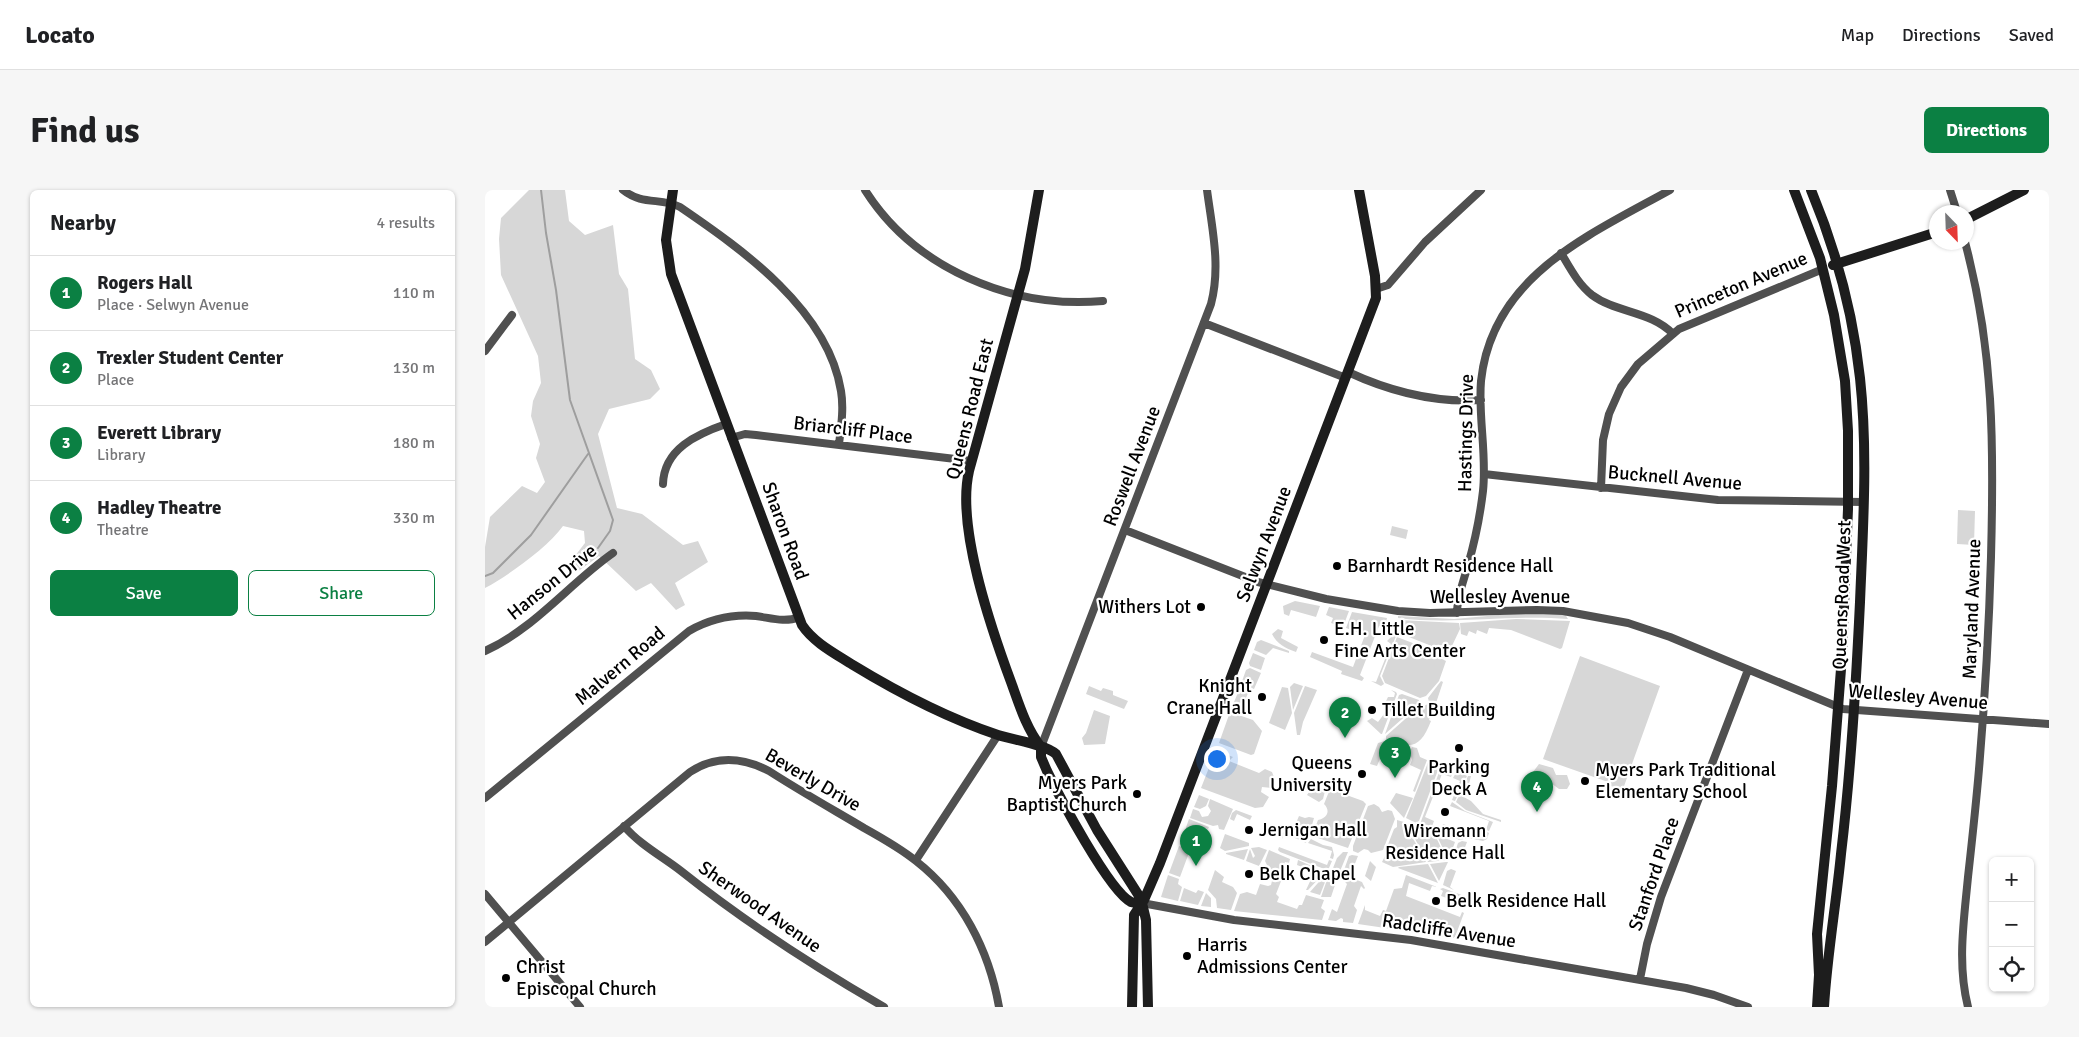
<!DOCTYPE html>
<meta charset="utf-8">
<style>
:root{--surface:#fff;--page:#f6f6f6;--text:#202124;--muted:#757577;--line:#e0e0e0;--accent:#0b8043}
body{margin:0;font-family:Signika,sans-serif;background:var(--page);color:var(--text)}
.controls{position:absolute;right:15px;bottom:15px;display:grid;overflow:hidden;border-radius:8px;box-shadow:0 1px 4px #0004}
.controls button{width:45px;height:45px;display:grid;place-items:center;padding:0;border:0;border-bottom:1px solid var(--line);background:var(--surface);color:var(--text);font:25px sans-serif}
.compass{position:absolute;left:1444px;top:15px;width:45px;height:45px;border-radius:50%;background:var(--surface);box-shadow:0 1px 4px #0004;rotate:157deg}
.you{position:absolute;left:731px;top:568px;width:18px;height:18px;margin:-12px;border:4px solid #fff;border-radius:50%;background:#1a73e8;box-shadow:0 0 0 8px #1a73e833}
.badge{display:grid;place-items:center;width:32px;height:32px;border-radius:50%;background:var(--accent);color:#fff;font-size:16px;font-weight:700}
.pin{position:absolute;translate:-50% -41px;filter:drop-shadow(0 1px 2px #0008)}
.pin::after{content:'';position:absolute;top:26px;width:18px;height:15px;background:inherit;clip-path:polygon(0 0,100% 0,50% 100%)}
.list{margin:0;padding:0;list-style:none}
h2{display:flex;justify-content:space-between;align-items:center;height:65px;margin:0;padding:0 20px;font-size:21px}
h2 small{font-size:16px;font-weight:400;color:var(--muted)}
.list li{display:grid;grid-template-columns:32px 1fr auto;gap:15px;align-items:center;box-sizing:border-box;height:75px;padding:0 20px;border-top:1px solid var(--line)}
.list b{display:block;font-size:19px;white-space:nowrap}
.list p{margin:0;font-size:16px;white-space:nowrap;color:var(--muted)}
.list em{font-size:16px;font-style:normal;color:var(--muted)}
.actions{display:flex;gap:10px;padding:15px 20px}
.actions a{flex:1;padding:11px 0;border:1px solid var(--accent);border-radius:8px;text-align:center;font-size:18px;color:var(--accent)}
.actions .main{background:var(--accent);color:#fff}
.icon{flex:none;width:28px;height:28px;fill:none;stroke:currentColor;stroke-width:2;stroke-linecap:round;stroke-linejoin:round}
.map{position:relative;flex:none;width:1564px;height:817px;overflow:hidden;border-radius:8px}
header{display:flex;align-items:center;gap:30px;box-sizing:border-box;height:70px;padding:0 25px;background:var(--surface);border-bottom:1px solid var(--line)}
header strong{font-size:24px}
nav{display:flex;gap:28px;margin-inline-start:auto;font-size:18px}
.intro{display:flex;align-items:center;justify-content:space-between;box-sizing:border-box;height:120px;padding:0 30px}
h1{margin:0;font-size:35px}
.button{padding:12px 22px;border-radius:8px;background:var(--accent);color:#fff;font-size:18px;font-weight:700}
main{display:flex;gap:30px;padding:0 30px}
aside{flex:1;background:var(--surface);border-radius:8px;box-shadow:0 1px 4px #0004}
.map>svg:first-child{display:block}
.green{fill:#d7d7d7}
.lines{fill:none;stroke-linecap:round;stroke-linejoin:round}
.stream{stroke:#9e9e9e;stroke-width:2}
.street{stroke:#505050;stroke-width:8}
.secondary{stroke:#1d1d1d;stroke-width:10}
.poi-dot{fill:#000;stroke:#fff;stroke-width:2}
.labels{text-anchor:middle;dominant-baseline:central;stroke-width:4.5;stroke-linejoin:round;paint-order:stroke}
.street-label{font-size:19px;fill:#000;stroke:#fff}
.poi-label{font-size:19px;fill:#000;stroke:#fff;text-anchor:start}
</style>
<header>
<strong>Locato</strong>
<nav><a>Map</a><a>Directions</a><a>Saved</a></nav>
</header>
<div class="intro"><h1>Find us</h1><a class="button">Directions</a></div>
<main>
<aside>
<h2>Nearby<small>4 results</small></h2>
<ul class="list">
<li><span class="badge">1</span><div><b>Rogers Hall</b><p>Place · Selwyn Avenue</p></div><em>110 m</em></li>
<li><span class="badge">2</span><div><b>Trexler Student Center</b><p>Place</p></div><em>130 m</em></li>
<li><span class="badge">3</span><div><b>Everett Library</b><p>Library</p></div><em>180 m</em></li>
<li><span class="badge">4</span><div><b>Hadley Theatre</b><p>Theatre</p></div><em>330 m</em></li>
</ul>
<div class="actions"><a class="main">Save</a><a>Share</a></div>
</aside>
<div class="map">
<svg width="1564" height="817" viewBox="0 0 1564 817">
<rect width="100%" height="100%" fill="#fff"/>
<path class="green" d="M44 0H80L84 31 100 45 128 35 134 84 143 99 150 169 166 180 175 199 165 209 124 219 113 244 132 318 157 324 198 355 213 351 223 372 190 393 200 415 191 420 166 393 151 401 114 366 92 382 86 371 100 353 99 341 78 336C62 358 24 385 0 398V357L5 327 37 296 52 303 60 292 51 268 55 254 46 226 48 211 56 193 53 166 16 85 14 49 16 28Z
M1473 320 1490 321 1489 355 1472 354Z
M907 336 923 340 921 349 905 345Z
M810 411 835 416 831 427 806 420 804 426 799 424 798 416Z
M844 417 864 421 858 437 846 433 848 428 841 425Z
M867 422 902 428 900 437 894 436 875 485 879 488 877 491 856 484 857 481 825 467 827 462 868 477 880 445 861 438Z
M1036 423 1080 424 1083 429C1026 424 970 435 913 428V426L969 429Z
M1031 429 1085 431 1077 458 1075 459 1026 440 1004 438 1002 444 992 440 991 444 984 441 982 446 976 444 975 433Z
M914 430 974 433 975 439 966 458 958 455 949 457 914 443Z
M793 439 798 441 796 448 813 457 811 462C800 458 792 454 787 444Z
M908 445 911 446 895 486 899 494 896 496 886 491 891 492 906 454 902 451Z
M912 447 946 460 953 467 961 471 954 491 941 506 935 508 900 493 897 486Z
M776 450 804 461V463L788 458 781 465 769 460 772 452Z
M768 463 780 468 776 480 765 476 764 473Z
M1095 466 1175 496 1138 599 1125 596 1123 592 1058 569Z
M765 478 776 483 769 499 756 494 761 480Z
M956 491 958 492 951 513 944 512 943 508Z
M809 493 818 496 808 520 805 497Z
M604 496 616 501 618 498 628 501V505L643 511 639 519 601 504Z
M820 496 832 500 818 532 815 545H812L809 523Z
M797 497 803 498 807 523 800 540 784 533Z
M754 500 763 503 755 523 749 521 747 517Z
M906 500 911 502 912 504 897 544H896L882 531 887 528 893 532 905 516 900 513 903 507H909L910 503Z
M917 504 934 510V514L900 544 914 505Z
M943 514 949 516 944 530 946 531C936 557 927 560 901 549V546L936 515 939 516Z
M609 520 625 526 620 554 599 555 597 548 601 543Z
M745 522 768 530 777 541 769 564 766 565 734 553Z
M900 551 921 559 922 564 919 573 897 564 892 576 885 574 893 553Z
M927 557 932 558 935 567 942 570 930 602 928 601 936 580 925 575 927 570 925 562Z
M735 562 748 567 744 571 774 583 780 579 787 582 790 590 787 598 777 597 776 602 784 607 778 617 770 618 716 598 729 565 733 566Z
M944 570 953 574V580L934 631 931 633 921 628Z
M1054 574 1068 578 1071 585H1082L1085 594 1082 599H1074L1066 593 1053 592 1048 582Z
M958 576 967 579 968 582 966 587 957 584 940 627 949 631 946 639 935 634 956 577Z
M972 581 982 586 970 611 967 610 975 591 968 588Z
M983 586H986L984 594 977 606 986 611 998 624 1016 630V632L981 620 971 612Z
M828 596 840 601 838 609 834 612 822 605Z
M845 599 878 611 881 614 863 658 827 646 833 630C842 628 846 621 839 614Z
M911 603 928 608 919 628 905 613Z
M714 605 724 609 721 616 715 619 709 617Z
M725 609 748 619 739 640 734 639 733 635 728 636 705 628 708 619 714 621 717 627 723 626 726 621 723 616Z
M967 612 980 621 1008 632 1004 641 1001 640 1004 631 965 616Z
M889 614 894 617 897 622 903 620 907 621 910 629 898 660 886 663 883 660 879 659 873 663 868 661V656L883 616Z
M751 620 767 626 765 630 752 624 749 631 745 629 747 623Z
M814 626 820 628 824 627 829 628 825 642 812 637 811 633Z
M704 629 724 637 723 639 714 636 706 658 695 654Z
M912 630 919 632 941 672 908 677 897 672 903 660 902 657 909 639 912 637Z
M921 633 949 643 962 670 943 672Z
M958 634 997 649 1000 641 1004 643 1002 649 998 651 984 648 974 650 962 643 955 642Z
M801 640 822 647 821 653 799 643 797 649V646L793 647Z
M740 644 764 653V656L740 661 735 658Z
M951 644 970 652 964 669H963Z
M826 649 838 655 847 657 849 665 848 669 845 668 847 661 823 653Z
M977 651 982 652 976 668 969 665 973 653Z
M694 656 705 660 695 687 684 683Z
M774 657 782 660 774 676 761 671 765 659 768 668 770 666 766 658Z
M794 657 842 675 844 670 847 671 844 678 842 680 795 662 793 660Z
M763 659 759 670 741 664V663Z
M784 660 805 669 804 673 800 672 797 679 800 681 791 704 794 707 792 712 812 719 814 715H817L821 705 839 710 836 718 840 721 837 730 749 721 755 704 762 702 771 705 775 694 783 696 786 695 788 687 780 671Z
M858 662H863L853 686 846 683 852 668Z
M867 665 873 666 867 681 859 680 864 666Z
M813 670 840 682 823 700H821L828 685 825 680 812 675Z
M885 671 891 677 886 691 880 686Z
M961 672H963L954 691 945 674Z
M943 674 953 693 913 678 914 677Z
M966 679 971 681 965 697 969 700 958 695 962 681Z
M730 680 739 687 737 692 748 697 752 703 746 720 732 718 731 709 723 700Z
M683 685 694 689 693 694 697 697 693 711 676 707Z
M840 685 842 687 835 705 825 702Z
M921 685 952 697 947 696 945 701 924 693 921 706 975 727 977 722 979 723 970 747 968 748 873 734 880 715V720L895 726 898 720 901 721 909 699 917 698Z
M843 687 852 689 846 707H836Z
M864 687 877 692 880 698 879 699 876 696 869 716 872 720 868 733 858 732V729L856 728 851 731 843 730 847 719 852 722 862 694 858 690Z
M699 698 711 703 713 700 719 702 713 715 695 711Z
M958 698 982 707 984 710 982 715 956 706 958 701 955 699Z
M721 703 726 708V717L716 716Z"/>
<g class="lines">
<path class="stream" d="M56 0 61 43 71 100 85 210 128 330 125 341 113 358
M0 1 1 0
M0 386 8 383 46 345 103 264"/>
<path class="street" d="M138 0C158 16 176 7 195 17 258 60 343 120 356 201 359 219 356 237 354 254
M380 0C430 79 527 119 618 111
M1465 0 1472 22
M1480 52C1509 161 1509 256 1506 367 1504 438 1500 508 1494 579 1491 615 1487 651 1483 687 1479 730 1472 774 1483 817
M1076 63C1085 78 1093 94 1107 105 1131 123 1166 121 1188 144
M891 99 903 95 940 52 996 0
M719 133 861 188
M0 161 27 125
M863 182C906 202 949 213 996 210
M246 248 260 244 271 245 487 271
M999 284 1233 310 1378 312
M178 294C179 259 212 244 241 234
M1116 298 1118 250 1124 224 1136 197 1153 174 1194 139 1338 79
M640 340 773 392 841 409 913 421 945 423 1052 420 1078 421 1143 433 1185 447 1358 519 1564 534
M972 423C972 407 979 390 983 375 990 351 995 326 998 301 1002 264 993 227 996 191 1007 86 1104 45 1185 0
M0 461C49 439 85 393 128 363
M556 557 726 114C736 76 727 38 722 0
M0 608 204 441C225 429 247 424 271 426 286 428 300 433 314 427
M139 636C154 654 178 667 196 681 260 732 328 776 399 817
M431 670 513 545
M0 704 95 817
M657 713 749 730 926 750 1201 798 1229 805 1263 817
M0 752 205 582C231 565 257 567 284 581 315 601 347 619 379 638 397 648 415 658 431 671 477 707 504 760 514 817
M1155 789 1162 754 1176 707 1263 480"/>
<path class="secondary" d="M188 0 181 50 186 84 317 435C329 453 351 464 368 475 414 503 462 528 513 545 528 550 560 554 571 564L612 640 656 709 661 730 663 817
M554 0 540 79 484 281C471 337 506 438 526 492 534 514 541 538 556 557
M1309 0 1335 68 1349 125 1360 191 1363 241V319L1357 466 1347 596 1332 744 1334 785 1332 817
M1326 0C1351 60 1368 123 1375 188 1383 262 1378 338 1375 412 1371 496 1366 580 1356 664 1351 715 1342 766 1339 817
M1482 29 1539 0
M1348 75 1452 42
M556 557V567L562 581C574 606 624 701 646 712 649 713 654 713 657 713
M647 817 649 725 659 710 675 673 891 108 890 86 874 0"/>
</g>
<g class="poi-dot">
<circle cx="852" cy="376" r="5"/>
<circle cx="716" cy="417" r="5"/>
<circle cx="839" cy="450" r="5"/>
<circle cx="777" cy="507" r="5"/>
<circle cx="887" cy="520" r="5"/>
<circle cx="974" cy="558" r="5"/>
<circle cx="877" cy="584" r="5"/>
<circle cx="1100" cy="591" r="5"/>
<circle cx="652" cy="604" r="5"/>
<circle cx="960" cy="622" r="5"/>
<circle cx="764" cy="640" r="5"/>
<circle cx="764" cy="684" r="5"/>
<circle cx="951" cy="711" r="5"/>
<circle cx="702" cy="766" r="5"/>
<circle cx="21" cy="788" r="5"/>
</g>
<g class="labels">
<g class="street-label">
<text transform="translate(1256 95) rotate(-23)">Princeton Avenue</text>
<text transform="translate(485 219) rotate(-76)">Queens Road East</text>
<text transform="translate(368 240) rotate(7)">Briarcliff Place</text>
<text transform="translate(981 243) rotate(-89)">Hastings Drive</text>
<text transform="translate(647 276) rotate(-69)">Roswell Avenue</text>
<text transform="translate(1190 288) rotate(5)">Bucknell Avenue</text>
<text transform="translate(300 341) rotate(70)">Sharon Road</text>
<text transform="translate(779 354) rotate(-69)">Selwyn Avenue</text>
<text transform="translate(67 392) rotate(-39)">Hanson Drive</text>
<text transform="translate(1357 405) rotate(-88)">Queens Road West</text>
<text x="1015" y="407">Wellesley Avenue</text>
<text transform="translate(1487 419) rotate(-88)">Maryland Avenue</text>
<text transform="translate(135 476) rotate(-40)">Malvern Road</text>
<text transform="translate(1433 507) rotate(5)">Wellesley Avenue</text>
<text transform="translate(328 590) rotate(30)">Beverly Drive</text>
<text transform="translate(1169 684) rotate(-71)">Stanford Place</text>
<text transform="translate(275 717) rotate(35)">Sherwood Avenue</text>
<text transform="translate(964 741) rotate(9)">Radcliffe Avenue</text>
</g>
<g class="poi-label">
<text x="862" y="376">Barnhardt Residence Hall</text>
<text x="706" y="417" text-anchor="end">Withers Lot</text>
<text x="849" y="439">E.H. Little<tspan x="849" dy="22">Fine Arts Center</tspan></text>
<text x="767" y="496" text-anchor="end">Knight<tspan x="767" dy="22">Crane Hall</tspan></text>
<text x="897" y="520">Tillet Building</text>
<text x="867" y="573" text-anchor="end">Queens<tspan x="867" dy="22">University</tspan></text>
<text x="974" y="577" text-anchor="middle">Parking<tspan x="974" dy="22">Deck A</tspan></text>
<text x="1110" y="580">Myers Park Traditional<tspan x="1110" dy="22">Elementary School</tspan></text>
<text x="642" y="593" text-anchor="end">Myers Park<tspan x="642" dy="22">Baptist Church</tspan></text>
<text x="774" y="640">Jernigan Hall</text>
<text x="960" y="641" text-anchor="middle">Wiremann<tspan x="960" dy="22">Residence Hall</tspan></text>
<text x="774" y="684">Belk Chapel</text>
<text x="961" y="711">Belk Residence Hall</text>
<text x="712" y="755">Harris<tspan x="712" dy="22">Admissions Center</tspan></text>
<text x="31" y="777">Christ<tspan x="31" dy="22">Episcopal Church</tspan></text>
</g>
</g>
</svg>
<div class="controls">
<button>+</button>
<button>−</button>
<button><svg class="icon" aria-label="locate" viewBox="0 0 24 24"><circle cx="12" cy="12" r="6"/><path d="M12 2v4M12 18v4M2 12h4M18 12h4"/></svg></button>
</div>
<svg class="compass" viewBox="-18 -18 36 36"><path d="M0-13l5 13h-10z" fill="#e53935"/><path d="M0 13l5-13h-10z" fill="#757577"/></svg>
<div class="you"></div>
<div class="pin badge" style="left:711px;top:676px">1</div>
<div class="pin badge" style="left:860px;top:548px">2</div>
<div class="pin badge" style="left:910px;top:588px">3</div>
<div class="pin badge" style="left:1052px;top:622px">4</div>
</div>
</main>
